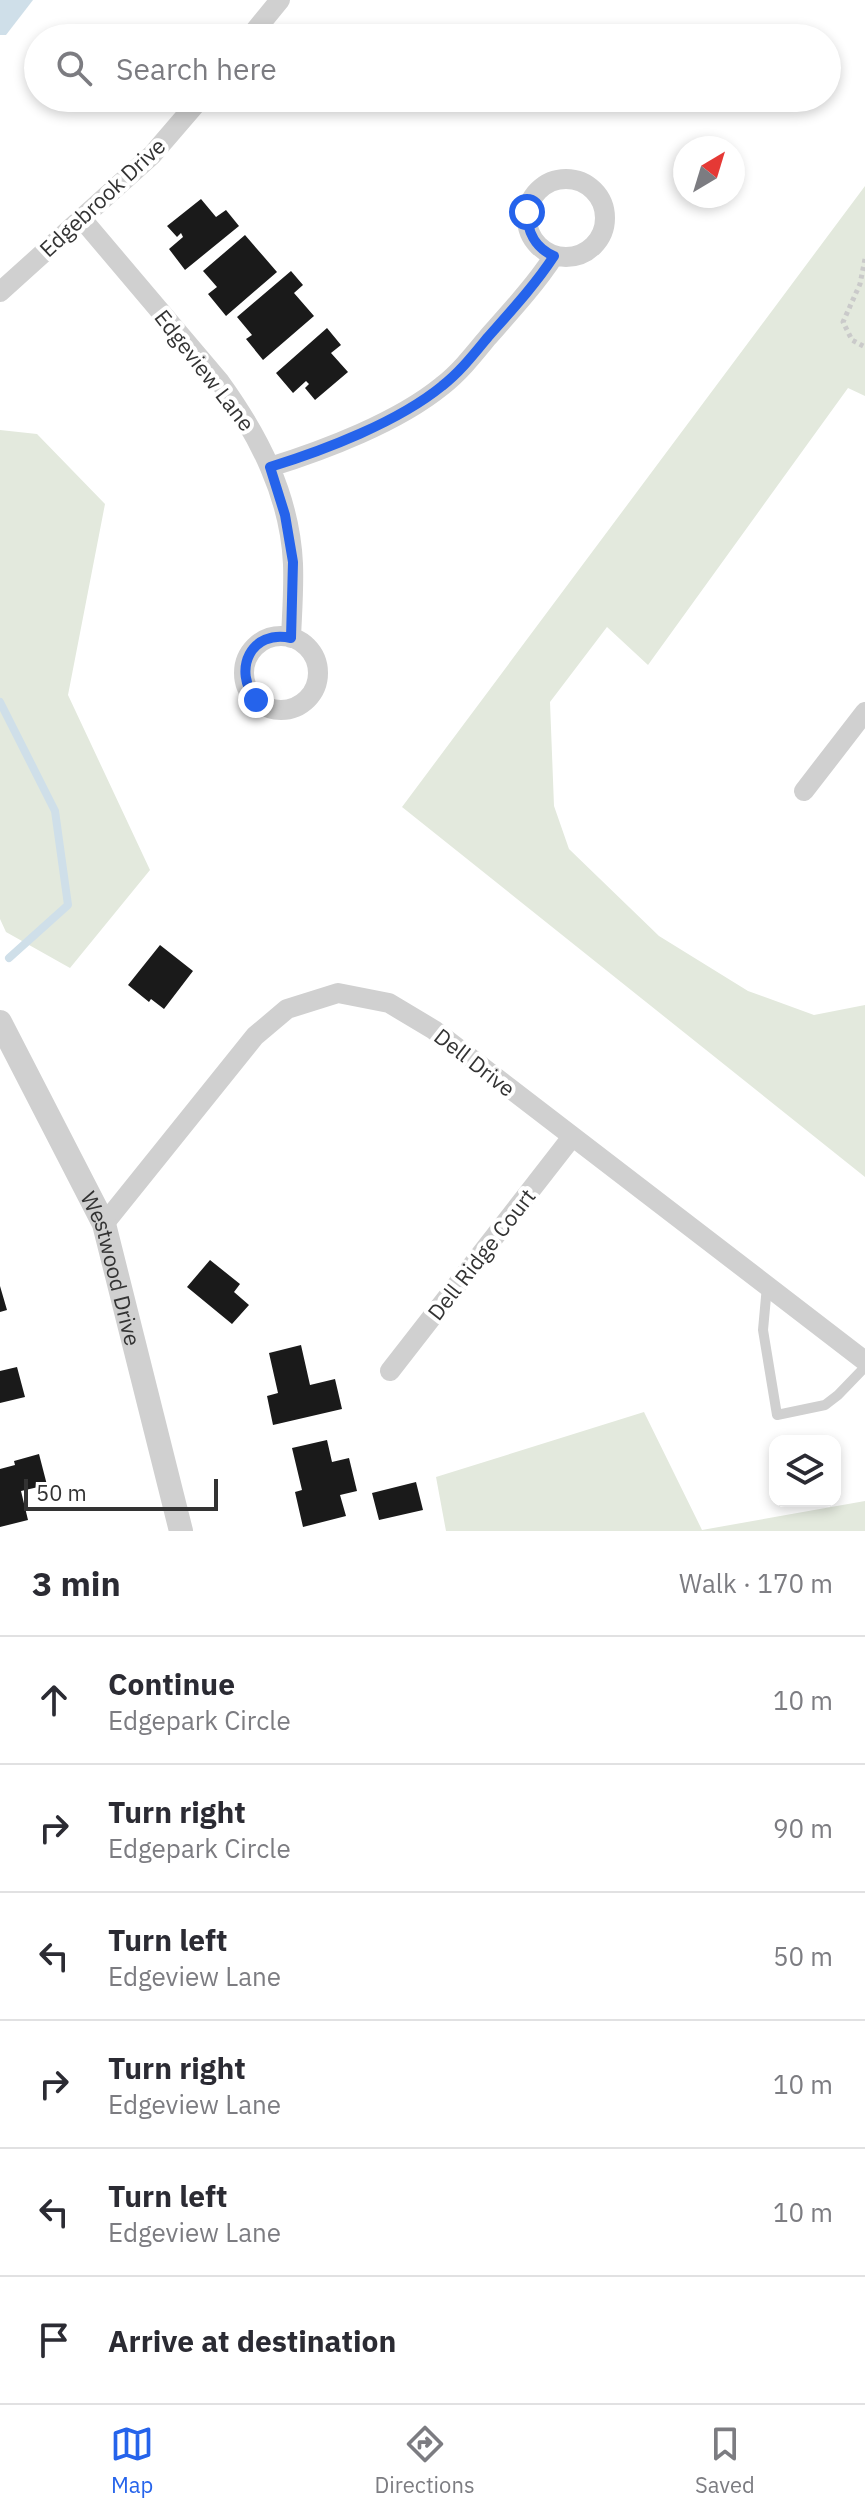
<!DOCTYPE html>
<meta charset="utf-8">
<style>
:root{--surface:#fff;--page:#f2f2f3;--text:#2b2b33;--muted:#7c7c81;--line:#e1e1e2;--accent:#2563eb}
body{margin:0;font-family:"IBM Plex Sans",sans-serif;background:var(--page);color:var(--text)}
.controls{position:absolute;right:24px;bottom:24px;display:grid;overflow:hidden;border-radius:16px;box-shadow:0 4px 12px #0003}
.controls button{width:72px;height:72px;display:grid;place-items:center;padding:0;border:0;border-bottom:2px solid var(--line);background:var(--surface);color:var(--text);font:40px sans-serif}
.compass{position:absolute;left:673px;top:136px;width:72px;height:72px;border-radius:50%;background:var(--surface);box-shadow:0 4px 12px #0003;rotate:38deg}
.scale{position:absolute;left:24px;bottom:20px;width:194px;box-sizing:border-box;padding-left:8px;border:4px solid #333;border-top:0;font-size:22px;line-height:28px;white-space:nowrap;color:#333;-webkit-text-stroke:6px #fff;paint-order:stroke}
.stop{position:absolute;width:24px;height:24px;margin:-18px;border:6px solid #2563eb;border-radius:50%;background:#fff}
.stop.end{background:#2563eb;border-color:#fff;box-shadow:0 2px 8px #0008}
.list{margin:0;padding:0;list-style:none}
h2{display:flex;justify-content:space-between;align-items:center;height:104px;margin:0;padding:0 32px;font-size:34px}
h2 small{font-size:26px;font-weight:400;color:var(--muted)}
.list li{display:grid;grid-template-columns:52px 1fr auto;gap:24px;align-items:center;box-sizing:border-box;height:128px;padding:0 32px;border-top:2px solid var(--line)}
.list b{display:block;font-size:30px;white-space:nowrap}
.list p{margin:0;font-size:26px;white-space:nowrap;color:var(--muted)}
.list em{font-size:26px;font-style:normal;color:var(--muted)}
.icon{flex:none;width:44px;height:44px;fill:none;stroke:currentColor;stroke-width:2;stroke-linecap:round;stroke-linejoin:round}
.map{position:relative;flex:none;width:865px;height:1531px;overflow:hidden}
.search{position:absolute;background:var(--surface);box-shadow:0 4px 12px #0003;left:24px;right:24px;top:24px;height:88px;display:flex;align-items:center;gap:20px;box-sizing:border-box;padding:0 28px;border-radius:44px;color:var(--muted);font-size:30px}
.sheet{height:872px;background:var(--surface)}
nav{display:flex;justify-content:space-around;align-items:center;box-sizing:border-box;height:112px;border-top:2px solid var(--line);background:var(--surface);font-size:22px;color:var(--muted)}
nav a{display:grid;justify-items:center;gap:4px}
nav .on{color:var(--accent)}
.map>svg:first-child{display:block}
.green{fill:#e3e9dd}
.water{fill:#cfdfe9}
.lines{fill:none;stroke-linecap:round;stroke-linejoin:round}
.stream{stroke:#cfdfe9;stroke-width:8}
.building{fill:#1a1a1a}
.path{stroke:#cacaca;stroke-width:5;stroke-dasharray:4 4;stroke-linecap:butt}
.service{stroke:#d0d0d0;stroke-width:10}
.minor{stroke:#d0d0d0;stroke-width:20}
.tertiary{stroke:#d0d0d0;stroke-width:24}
.route{stroke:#2563eb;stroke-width:10}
.labels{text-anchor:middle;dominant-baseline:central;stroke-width:8;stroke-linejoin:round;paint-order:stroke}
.street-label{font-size:22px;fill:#333;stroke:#fff}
</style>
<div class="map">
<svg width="865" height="1531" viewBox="0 0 865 1531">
<rect width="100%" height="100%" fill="#fff"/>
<path class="green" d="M865 186V396L848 388 648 665 607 627 550 702 554 806 569 849 659 936 748 991 814 1015 865 1005V1177L402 807Z
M0 430 37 434 105 504 68 695 150 870 70 968 6 932 0 919Z
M644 1412 702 1530 865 1501V1531H446L436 1477Z"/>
<path class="water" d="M0 0H33L6 35H0Z"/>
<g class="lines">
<path class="stream" d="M0 702 55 811 68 905 9 958"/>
</g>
<path class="building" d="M201 199 216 217 226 210 239 226 185 270 169 249 183 237 181 233 177 237 167 226Z
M245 235 277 272 226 316 208 294 217 287 203 271Z
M291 271 303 285 294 293 314 316 263 360 246 339 252 335 237 317Z
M327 328 341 345 331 353 348 372 315 400 305 388 309 384 306 381 293 393 276 373Z
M160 945 193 971 164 1009 151 999 149 1002 128 985Z
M210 1260 240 1284 234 1292 249 1305 232 1324 187 1287Z
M0 1286 7 1310 0 1312Z
M301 1345 310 1385 335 1379 342 1409 273 1425 267 1396 278 1393 269 1353Z
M17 1367 25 1397 0 1403V1371Z
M327 1440 332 1462 349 1458 357 1491 340 1495 346 1516 303 1527 295 1492 302 1490 292 1448Z
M39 1454 47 1485 21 1491 28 1520 0 1527V1469L15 1465 14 1461Z
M416 1482 423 1510 379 1520 372 1493Z"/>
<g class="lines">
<path class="path" d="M865 259 860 284 843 322 852 340 865 347"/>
<path class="service" d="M767 1286 763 1330 777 1415 825 1405 838 1395 865 1367"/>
<path class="minor" d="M249 38 280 0
M527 218a39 39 0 1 1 78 0a39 39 0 1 1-78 0Z
M82 219 220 382C259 436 290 496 293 564 294 588 292 613 291 638
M0 292 152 155 201 98
M270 467C325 450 398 422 442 386 460 372 474 354 488 337 511 311 535 285 554 256
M244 673a37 37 0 1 1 74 0a37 37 0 1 1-74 0Z
M804 791 865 712
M104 1224 255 1036 287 1009 338 993 389 1003 434 1030 865 1361
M390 1371 572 1137"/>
<path class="tertiary" id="s1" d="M0 1022 104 1224 181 1531"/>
</g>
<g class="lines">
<path class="route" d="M256 700C232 670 251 629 291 638L293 562 285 515 270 467C325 450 398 422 442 386 460 372 474 354 488 337 511 311 535 285 554 256 535 248 527 231 527 212"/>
</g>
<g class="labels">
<g class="street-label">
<text transform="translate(102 197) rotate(-43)">Edgebrook Drive</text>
<text transform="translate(205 370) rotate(52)">Edgeview Lane</text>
<text transform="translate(475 1062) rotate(38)">Dell Drive</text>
<text transform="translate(481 1254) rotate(-52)">Dell Ridge Court</text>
<text stroke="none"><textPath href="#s1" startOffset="272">Westwood Drive</textPath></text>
</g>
</g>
</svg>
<div class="controls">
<button><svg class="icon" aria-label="layers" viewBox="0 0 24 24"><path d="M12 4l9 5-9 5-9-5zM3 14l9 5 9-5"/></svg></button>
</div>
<svg class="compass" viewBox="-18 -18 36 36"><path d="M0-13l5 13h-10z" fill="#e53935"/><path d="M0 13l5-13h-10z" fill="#7c7c81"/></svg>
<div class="scale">50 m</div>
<div class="stop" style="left:527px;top:212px"></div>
<div class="stop end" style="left:256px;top:700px"></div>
<div class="search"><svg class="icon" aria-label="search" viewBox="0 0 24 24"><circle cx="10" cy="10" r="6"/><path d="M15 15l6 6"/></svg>Search here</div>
</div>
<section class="sheet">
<h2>3 min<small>Walk · 170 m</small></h2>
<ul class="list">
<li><svg class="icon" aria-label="ahead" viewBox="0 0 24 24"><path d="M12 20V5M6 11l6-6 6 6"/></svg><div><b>Continue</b><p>Edgepark Circle</p></div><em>10 m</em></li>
<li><svg class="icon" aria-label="right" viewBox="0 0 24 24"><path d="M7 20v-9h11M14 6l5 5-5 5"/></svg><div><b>Turn right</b><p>Edgepark Circle</p></div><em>90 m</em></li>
<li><svg class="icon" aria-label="left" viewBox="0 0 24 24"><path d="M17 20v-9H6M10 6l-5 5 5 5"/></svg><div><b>Turn left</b><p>Edgeview Lane</p></div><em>50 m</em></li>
<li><svg class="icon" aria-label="right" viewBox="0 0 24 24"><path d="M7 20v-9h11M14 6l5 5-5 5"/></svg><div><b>Turn right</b><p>Edgeview Lane</p></div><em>10 m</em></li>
<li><svg class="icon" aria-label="left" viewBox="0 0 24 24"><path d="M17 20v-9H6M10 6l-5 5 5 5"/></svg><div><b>Turn left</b><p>Edgeview Lane</p></div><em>10 m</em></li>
<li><svg class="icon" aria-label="arrive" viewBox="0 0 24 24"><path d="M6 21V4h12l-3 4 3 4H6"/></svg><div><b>Arrive at destination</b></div></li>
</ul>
</section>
<nav>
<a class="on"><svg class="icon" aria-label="map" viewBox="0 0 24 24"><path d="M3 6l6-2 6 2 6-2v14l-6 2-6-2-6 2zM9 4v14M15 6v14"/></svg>Map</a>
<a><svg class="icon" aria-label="directions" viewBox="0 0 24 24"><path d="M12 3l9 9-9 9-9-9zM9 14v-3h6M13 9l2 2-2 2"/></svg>Directions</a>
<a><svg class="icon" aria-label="saved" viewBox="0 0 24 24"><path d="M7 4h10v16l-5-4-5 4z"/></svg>Saved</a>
</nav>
